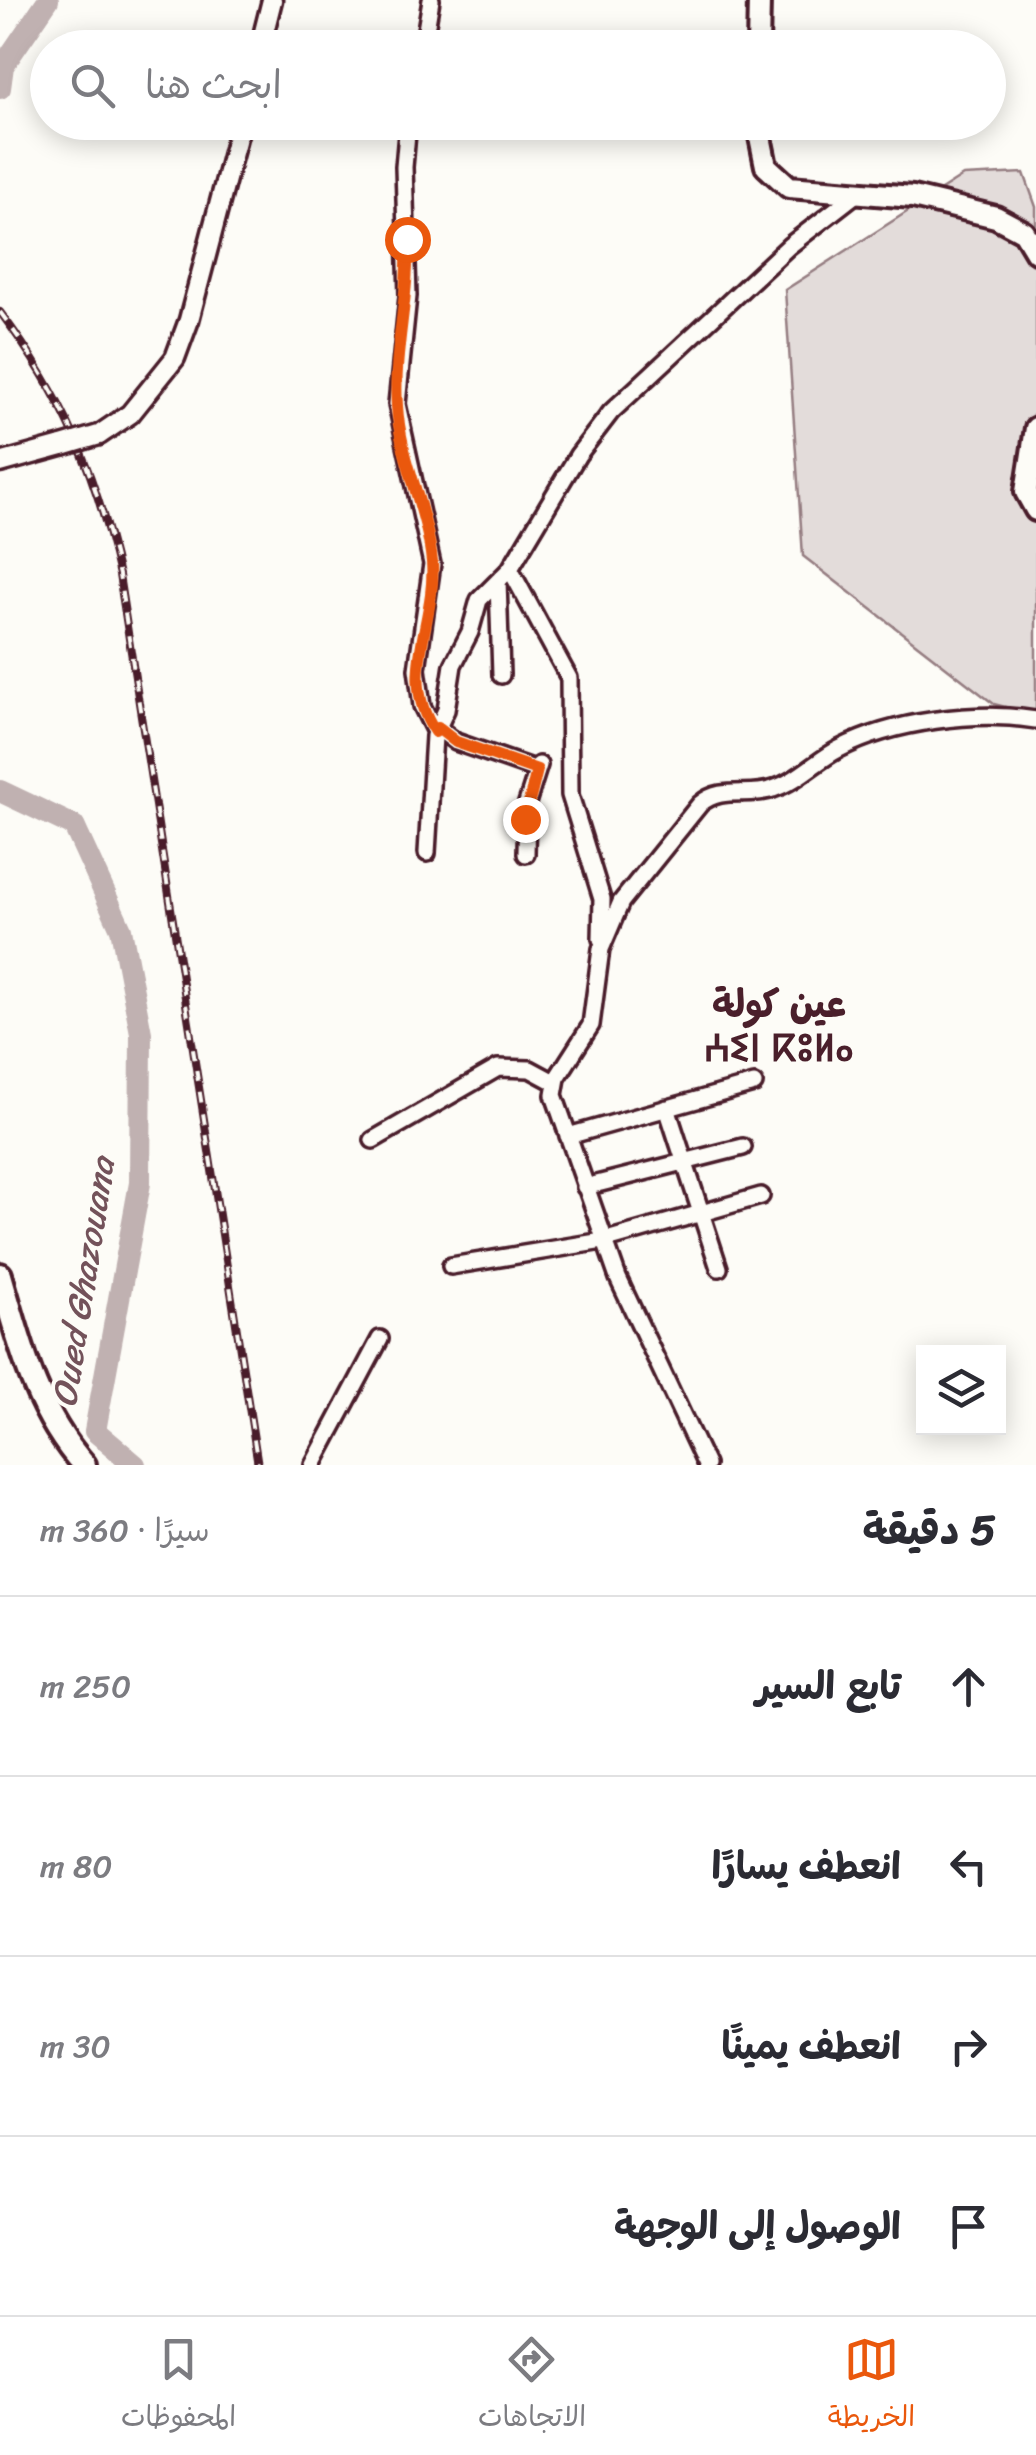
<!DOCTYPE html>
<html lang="ar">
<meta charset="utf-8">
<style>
:root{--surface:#fff;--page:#f7f7f7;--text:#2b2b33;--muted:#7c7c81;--line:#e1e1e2;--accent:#ea580c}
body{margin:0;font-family:Sriracha,"Playpen Sans Arabic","Noto Sans Tifinagh",sans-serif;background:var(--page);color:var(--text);direction:rtl}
.controls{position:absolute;right:30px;bottom:30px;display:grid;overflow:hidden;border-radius:0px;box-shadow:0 5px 25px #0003}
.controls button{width:90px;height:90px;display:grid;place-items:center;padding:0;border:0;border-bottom:2px solid var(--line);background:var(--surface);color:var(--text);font:50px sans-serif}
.stop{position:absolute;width:30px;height:30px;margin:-22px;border:8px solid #ea580c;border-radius:50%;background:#fff}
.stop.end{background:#ea580c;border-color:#fff;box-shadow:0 2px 10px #0008}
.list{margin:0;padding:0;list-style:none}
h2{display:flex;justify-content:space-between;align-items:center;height:130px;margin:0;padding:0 40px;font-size:42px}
h2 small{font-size:32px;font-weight:400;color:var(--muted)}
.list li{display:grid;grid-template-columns:65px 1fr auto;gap:30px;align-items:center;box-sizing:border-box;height:180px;padding:0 40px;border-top:2px solid var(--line)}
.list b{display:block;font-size:38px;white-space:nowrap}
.list em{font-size:32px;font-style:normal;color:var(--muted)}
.icon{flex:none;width:55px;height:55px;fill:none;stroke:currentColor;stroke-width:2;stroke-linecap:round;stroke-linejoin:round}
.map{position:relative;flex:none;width:1036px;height:1465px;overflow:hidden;direction:ltr}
.search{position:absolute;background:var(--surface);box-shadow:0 5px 25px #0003;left:30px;right:30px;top:30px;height:110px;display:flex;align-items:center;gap:25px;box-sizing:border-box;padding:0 35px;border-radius:55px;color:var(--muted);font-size:38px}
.sheet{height:850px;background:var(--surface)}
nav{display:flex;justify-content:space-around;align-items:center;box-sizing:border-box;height:140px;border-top:2px solid var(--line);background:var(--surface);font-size:28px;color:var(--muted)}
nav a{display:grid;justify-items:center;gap:5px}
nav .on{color:var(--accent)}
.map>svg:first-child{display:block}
.green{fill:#e3dcda;stroke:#967e82;stroke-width:2.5}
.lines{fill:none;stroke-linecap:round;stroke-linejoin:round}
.river{stroke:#c0b1b1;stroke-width:22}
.minor-casing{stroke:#4a1f2b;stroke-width:22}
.tertiary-casing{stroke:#4a1f2b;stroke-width:25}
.secondary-casing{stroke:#4a1f2b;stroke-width:28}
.primary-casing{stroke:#4a1f2b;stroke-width:30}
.minor{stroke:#fdfcf7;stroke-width:15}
.tertiary{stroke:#fdfcf7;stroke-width:18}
.secondary{stroke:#fdfcf7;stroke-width:20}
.primary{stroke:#fdfcf7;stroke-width:22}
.rail-casing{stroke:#4a1f2b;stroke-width:8}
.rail{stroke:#fdfcf7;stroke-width:4;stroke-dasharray:11;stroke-linecap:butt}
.tertiary-bridge-casing{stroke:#4a1f2b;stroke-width:25;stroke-linecap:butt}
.tertiary-bridge{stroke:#fdfcf7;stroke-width:18}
.route{stroke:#ea580c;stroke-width:12}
.labels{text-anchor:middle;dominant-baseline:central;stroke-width:8;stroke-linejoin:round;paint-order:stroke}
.water-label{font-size:35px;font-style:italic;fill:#73525a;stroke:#fdfcf7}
.quarter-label{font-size:38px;font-weight:bold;fill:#4a1f2b;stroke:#fdfcf7}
</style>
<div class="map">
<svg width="1036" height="1465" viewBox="0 0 1036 1465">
<rect width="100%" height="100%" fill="#fdfcf7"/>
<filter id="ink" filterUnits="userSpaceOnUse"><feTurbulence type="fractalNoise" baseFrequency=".01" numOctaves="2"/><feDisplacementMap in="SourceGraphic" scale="20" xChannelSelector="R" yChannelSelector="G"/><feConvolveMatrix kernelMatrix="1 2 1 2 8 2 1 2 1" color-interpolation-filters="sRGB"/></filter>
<g filter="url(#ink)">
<path class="green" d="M1024 173 1036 207V715L994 704 803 556 785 290 963 176Z"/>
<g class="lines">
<path class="river" d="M0 88 3 66 48 0
M0 791 74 826 121 929 141 1033 140 1183 95 1431 135 1465"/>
<defs>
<path id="minor" d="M423 48 431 0
M408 122 404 167 408 296 397 404 432 564 417 669 422 706 435 732
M510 569 569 678 570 795 602 899 601 939
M498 581 501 675
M438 728 456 742 537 770
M427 853 434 736 446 710 453 665 470 632 479 600 510 569 578 455 611 412 789 246 856 194
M526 854 527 803 539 765
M667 1108 719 1268
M568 1136 754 1084
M373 1140 498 1068 530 1069 556 1083
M585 1187 743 1147
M451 1266 603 1241 761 1196
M313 1465 380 1339
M706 1465 618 1278 554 1095 557 1078 591 1025 601 949 621 902 700 804C722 785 747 798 773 789 798 781 816 761 839 749 893 721 976 710 1036 720"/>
<path id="tertiary" d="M260 48 272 0
M99 435 130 414 175 358 189 320 241 122
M0 463 62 446"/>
<path id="secondary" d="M758 48 759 0
M757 122 766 166 789 187 913 197 996 217 1024 232 1036 252
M1036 428 1026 492 1036 510"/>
<path id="primary" d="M0 1275C20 1344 35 1410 84 1465"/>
</defs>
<use href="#minor" class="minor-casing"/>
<use href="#tertiary" class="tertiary-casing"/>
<use href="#secondary" class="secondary-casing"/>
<use href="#primary" class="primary-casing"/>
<use href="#minor" class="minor"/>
<use href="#tertiary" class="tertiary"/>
<use href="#secondary" class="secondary"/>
<use href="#primary" class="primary"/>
<defs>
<path id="rail" d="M0 312C64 397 95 472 119 575L258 1465"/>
</defs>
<use href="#rail" class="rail-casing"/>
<use href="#rail" class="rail"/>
<defs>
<path id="tertiary-bridge" d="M62 446 99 435"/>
</defs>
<use href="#tertiary-bridge" class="tertiary-bridge-casing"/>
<use href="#tertiary-bridge" class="tertiary-bridge"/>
</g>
</g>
<g class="lines" filter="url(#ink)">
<path class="route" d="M407 239C410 295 393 350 397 406 400 459 427 509 432 562 437 621 397 676 435 732L438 728 456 742 537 770 525 819"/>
</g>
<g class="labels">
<g class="water-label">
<text transform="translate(83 1282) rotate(-81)">Oued Ghazouana</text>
</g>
<g class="quarter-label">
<text x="779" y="1004">عين كولة<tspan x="779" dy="44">ⵄⵉⵏ ⴽⵓⵍⴰ</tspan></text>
</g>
</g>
</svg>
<div class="controls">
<button><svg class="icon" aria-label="layers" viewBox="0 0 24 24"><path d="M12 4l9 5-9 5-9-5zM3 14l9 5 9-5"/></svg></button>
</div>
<div class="stop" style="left:407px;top:239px"></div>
<div class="stop end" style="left:525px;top:819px"></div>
<div class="search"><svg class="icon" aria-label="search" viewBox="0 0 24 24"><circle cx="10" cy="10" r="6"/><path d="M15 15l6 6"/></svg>ابحث هنا</div>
</div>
<section class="sheet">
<h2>5 دقيقة<small>سيرًا · 360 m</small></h2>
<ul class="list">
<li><svg class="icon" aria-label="ahead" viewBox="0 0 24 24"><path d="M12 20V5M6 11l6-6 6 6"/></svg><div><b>تابع السير</b></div><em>250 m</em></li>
<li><svg class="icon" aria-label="left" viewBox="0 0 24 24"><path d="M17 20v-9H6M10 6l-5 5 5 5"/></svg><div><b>انعطف يسارًا</b></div><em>80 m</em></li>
<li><svg class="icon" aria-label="right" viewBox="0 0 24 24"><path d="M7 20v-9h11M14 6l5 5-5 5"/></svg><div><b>انعطف يمينًا</b></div><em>30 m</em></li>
<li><svg class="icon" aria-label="arrive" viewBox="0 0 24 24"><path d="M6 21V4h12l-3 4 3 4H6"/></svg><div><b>الوصول إلى الوجهة</b></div></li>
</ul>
</section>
<nav>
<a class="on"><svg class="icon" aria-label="map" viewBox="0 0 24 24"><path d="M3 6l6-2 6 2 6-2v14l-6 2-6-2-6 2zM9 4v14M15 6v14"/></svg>الخريطة</a>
<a><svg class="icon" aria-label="directions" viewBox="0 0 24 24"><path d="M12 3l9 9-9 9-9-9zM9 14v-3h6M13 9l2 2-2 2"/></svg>الاتجاهات</a>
<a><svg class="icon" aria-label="saved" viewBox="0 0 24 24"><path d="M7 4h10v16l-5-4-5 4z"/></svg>المحفوظات</a>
</nav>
